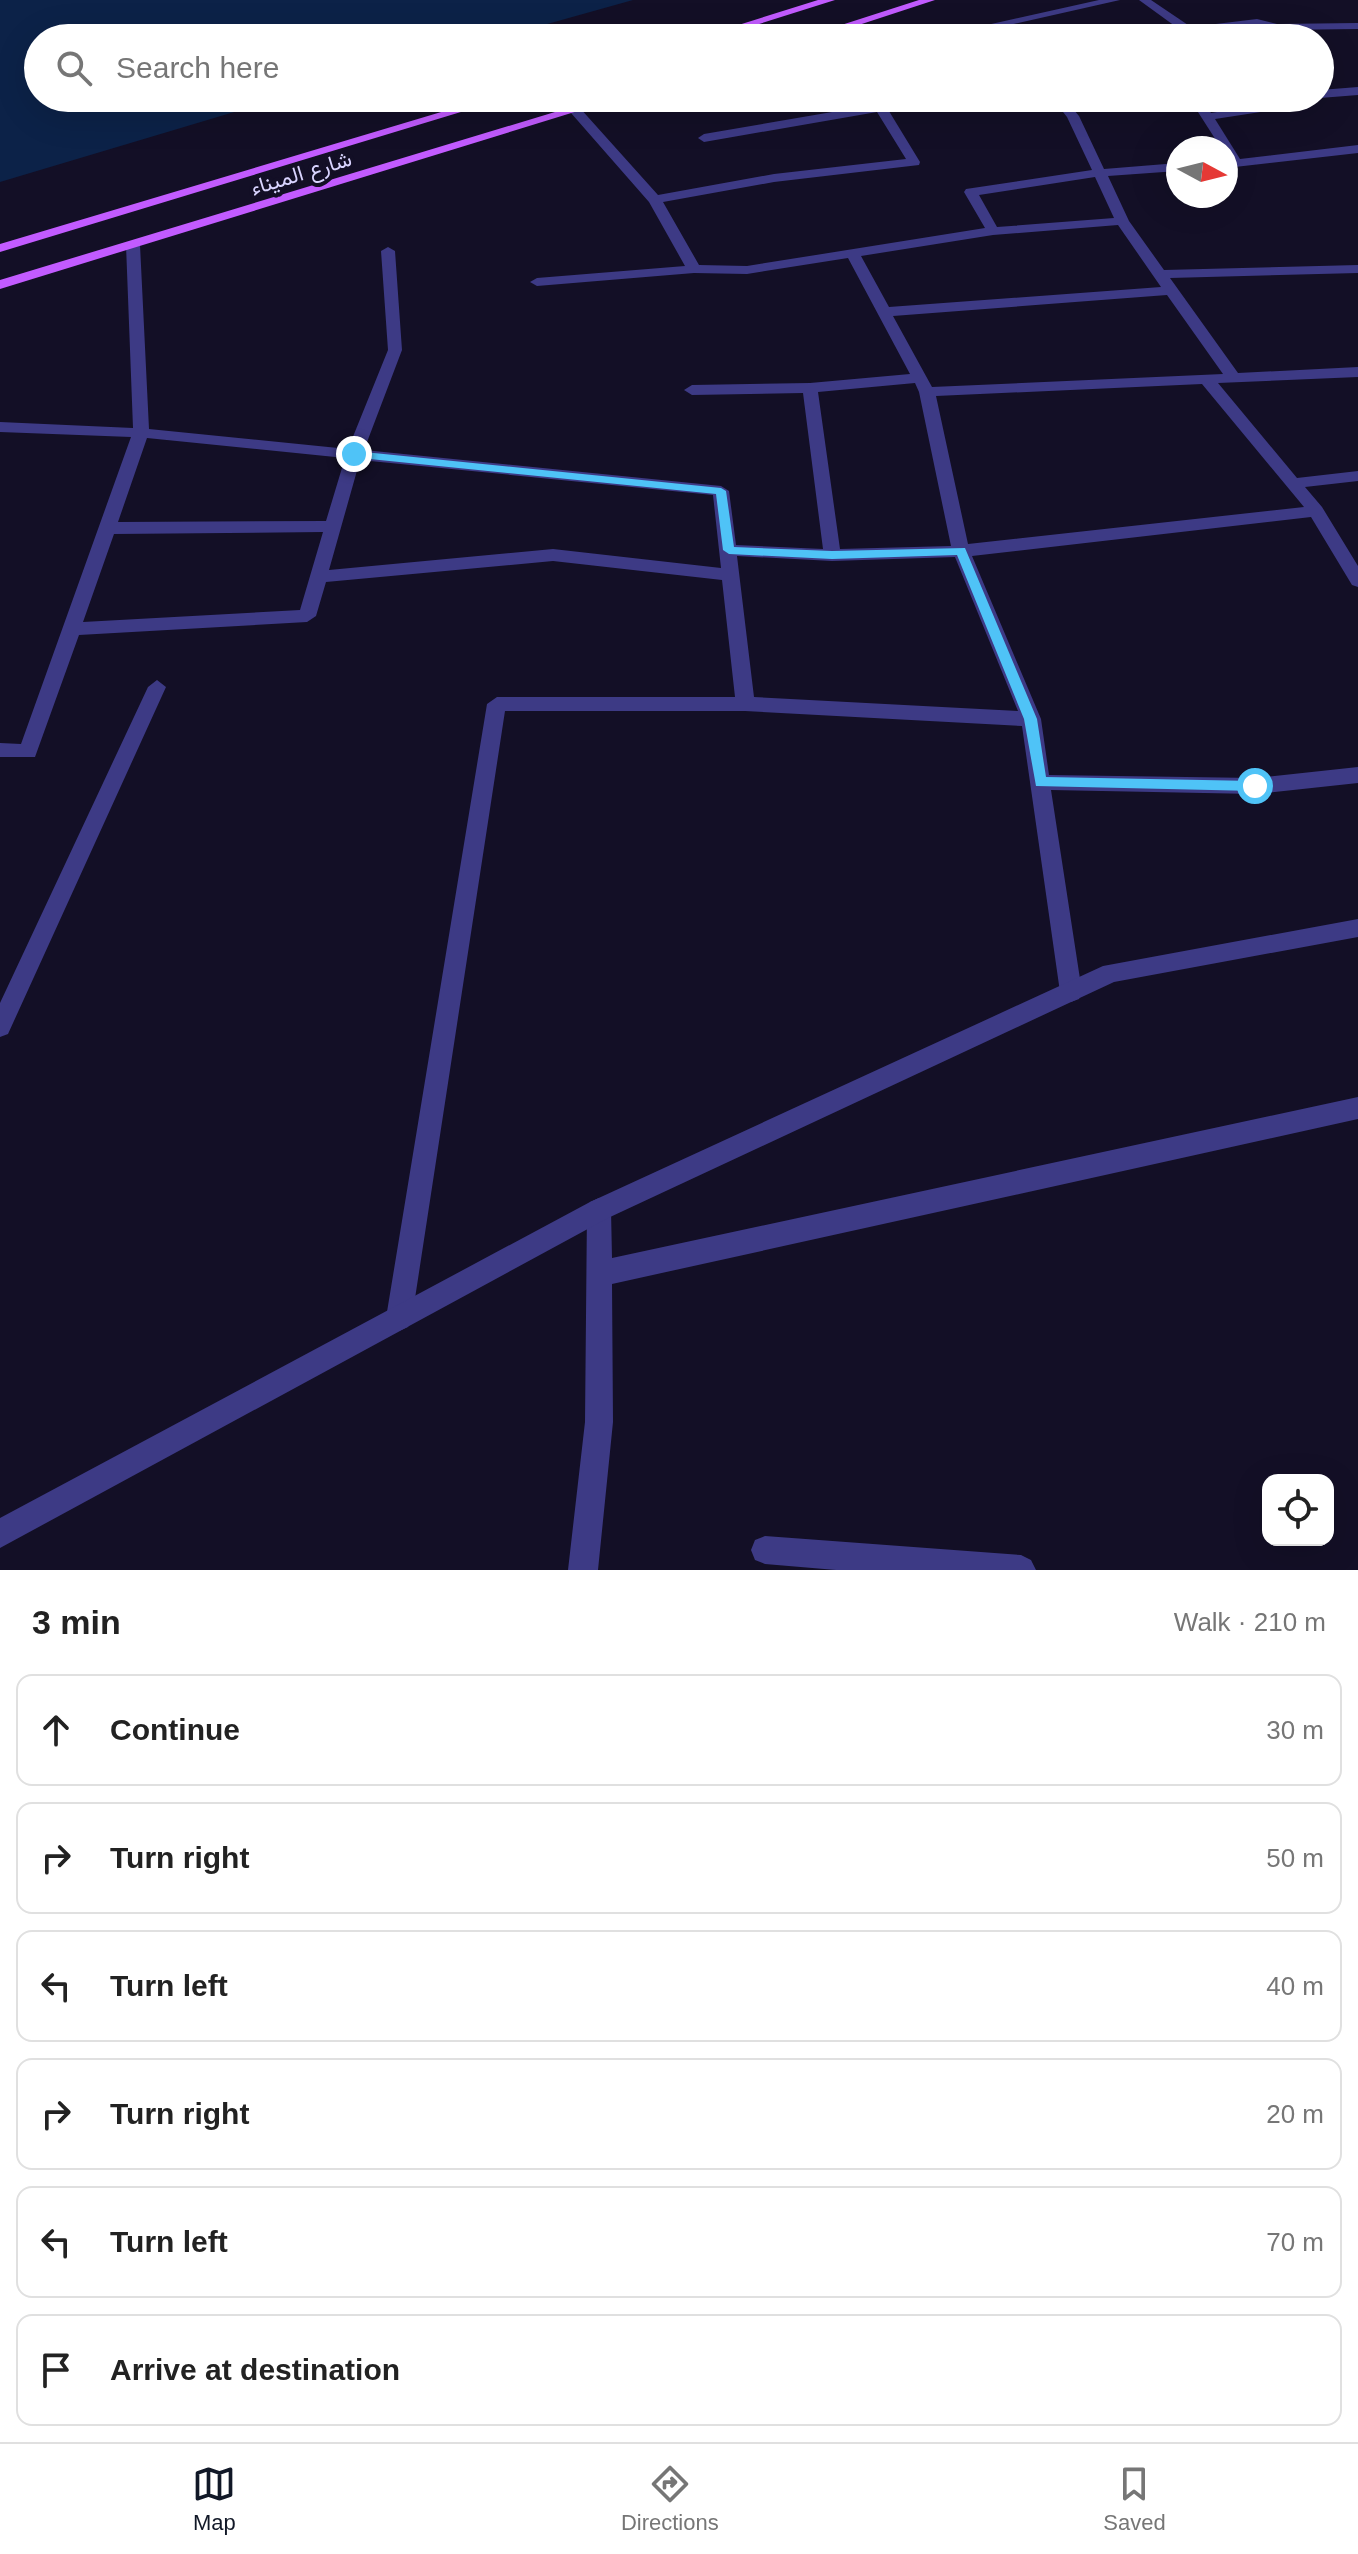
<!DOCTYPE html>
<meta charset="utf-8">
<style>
:root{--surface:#fff;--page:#f6f6f6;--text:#222;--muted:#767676;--line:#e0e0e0;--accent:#111827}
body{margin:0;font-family:Helvetica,Vazirmatn,sans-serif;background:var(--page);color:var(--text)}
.controls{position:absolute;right:24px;bottom:24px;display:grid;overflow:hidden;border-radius:16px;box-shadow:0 8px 32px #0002}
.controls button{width:72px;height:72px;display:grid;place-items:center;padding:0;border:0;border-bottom:2px solid var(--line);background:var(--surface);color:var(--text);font:40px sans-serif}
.compass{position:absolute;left:1166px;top:136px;width:72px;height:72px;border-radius:50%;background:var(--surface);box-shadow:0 8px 32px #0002;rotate:97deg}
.stop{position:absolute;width:24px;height:24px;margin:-18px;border:6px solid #4fc3f7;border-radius:50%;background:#fff}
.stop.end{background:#4fc3f7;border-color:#fff;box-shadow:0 2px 8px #0008}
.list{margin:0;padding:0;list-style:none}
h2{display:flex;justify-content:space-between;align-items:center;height:104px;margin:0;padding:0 32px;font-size:34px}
h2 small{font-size:26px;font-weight:400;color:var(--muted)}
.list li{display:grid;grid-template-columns:52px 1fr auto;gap:24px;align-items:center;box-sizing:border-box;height:112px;margin:0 16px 16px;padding:0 16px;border:2px solid var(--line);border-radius:16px}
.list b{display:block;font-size:30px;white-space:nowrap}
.list em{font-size:26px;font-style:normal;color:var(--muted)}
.icon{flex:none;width:44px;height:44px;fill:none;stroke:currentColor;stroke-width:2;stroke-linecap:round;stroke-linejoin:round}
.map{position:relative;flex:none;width:1358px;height:1570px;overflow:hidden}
.search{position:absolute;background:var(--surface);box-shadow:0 8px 32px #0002;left:24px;right:24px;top:24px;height:88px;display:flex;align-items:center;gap:20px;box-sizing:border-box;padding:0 28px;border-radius:44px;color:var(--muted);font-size:30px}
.sheet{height:872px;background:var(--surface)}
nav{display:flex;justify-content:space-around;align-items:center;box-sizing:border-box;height:112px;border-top:2px solid var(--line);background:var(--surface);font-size:22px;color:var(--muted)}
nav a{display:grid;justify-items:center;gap:4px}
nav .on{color:var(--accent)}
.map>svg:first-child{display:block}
.water{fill:#0c2248}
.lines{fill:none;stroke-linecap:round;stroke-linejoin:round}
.minor{fill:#3d3a85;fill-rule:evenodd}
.tertiary{fill:#3d3a85;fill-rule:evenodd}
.primary{fill:#c25bff;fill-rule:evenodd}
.route{fill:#4fc3f7}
.labels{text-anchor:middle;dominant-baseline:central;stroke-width:8;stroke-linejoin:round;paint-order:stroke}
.far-street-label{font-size:22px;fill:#d9d4ff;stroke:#130f26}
</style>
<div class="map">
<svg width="1358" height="1570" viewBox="0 0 1358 1570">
<rect width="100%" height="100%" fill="#130f26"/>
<path class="water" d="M0 0H633L497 38H38V98H281L0 182Z"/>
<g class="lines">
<path class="minor" d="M1099 0H1120L951 38H929Z
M1139 0H1151L1191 27 1257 19 1277 24 1358 23V29L1277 30 1257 25 1167 38H1141L1179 29Z
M1358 87V95L1320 98V90Z
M869 98H881L920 162 919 165 774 182 663 202 699 265 747 266 985 228 964 192 966 189 1092 170 1067 117 1052 98H1064L1079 116 1104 169 1178 163V171L1108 176 1129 221 1164 270 1358 265V273L1170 278 1238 373 1358 367V377L1218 383 1297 478 1358 471V481L1305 487 1322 507 1358 566V587L1352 585 1311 517 972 556 1041 719 1049 775 1255 778 1358 767V783L1255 794 1051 790 1082 992 1079 999 1071 1002 1063 999 1060 992 1022 726 745 711H505L412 1318 408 1327 399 1331 390 1327 386 1318 487 704 497 697H735L722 580 553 561 326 582 316 616 307 622 79 635 35 757H0V743L21 744 131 437 0 432V422L133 428 126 245 133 241 140 245 149 429 348 449 388 350 381 251 388 247 395 251 402 350 364 450 721 486 729 491 736 545 823 549 803 393 692 395 684 390 692 385 810 383 910 374 848 258 747 274 694 273 537 286 530 282 537 278 685 266 649 202 571 113V107H579L658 195 774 174 906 159 877 112 704 142 698 138 704 134 873 105ZM1095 177 1114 218 997 227 979 195ZM1118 225 1161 287 889 307 861 256 993 235ZM1167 295 1223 374 932 387 893 316ZM915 383 919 392 951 546 840 549 818 392ZM1202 384 1304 507 968 544 936 396ZM147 438 345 458 326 521 118 522ZM360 460 713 495 721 568 553 549 329 570ZM323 532 300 610 83 622 114 534ZM737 556 832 561 955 557 1018 711 754 697Z
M1189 98H1201L1211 113 1260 105 1255 98H1272L1273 110 1215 119 1240 159 1358 145V153L1226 168 1229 160 1226 148H1221Z
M157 680 166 687 8 1034 0 1037V1003L148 687Z
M1358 1097V1119L612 1284 613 1422 598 1570H568L585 1422 587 1210 590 1202 599 1198 608 1202 611 1210 612 1258Z
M765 1536 1021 1555 1031 1560 1036 1570H836L765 1564 755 1560 751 1550 755 1540Z"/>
<path class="tertiary" d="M1358 919V937L1114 982 608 1218 0 1548V1518L590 1202 1103 966Z"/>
<path class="primary" d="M818 0H835L715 38H697Z
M919 0H935L819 38H801Z
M488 98H507L0 252V244Z
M601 98H620L0 289V280Z"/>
</g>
<path class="route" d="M354 451 721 488 726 491 734 547 832 551 965 548 1037 719 1046 777 1255 781 1261 786 1255 791 1036 786 1024 719 957 555 832 559 729 554 723 550 716 494 350 457 348 454Z"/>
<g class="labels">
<g class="far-street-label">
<text transform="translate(301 173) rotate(-17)">شارع الميناء</text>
</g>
</g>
</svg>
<div class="controls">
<button><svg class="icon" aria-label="locate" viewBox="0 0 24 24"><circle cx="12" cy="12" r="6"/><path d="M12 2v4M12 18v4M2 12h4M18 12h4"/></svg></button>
</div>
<svg class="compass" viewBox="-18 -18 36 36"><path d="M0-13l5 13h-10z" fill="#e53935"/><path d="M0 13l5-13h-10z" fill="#767676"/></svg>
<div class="stop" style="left:1255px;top:786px"></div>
<div class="stop end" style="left:354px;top:454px"></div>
<div class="search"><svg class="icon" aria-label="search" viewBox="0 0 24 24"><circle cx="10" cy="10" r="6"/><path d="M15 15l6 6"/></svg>Search here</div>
</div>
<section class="sheet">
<h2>3 min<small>Walk · 210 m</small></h2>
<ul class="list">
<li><svg class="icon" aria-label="ahead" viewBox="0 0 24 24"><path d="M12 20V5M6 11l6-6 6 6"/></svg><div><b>Continue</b></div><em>30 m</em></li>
<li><svg class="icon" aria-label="right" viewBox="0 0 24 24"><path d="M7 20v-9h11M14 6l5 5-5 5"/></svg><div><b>Turn right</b></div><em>50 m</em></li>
<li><svg class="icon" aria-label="left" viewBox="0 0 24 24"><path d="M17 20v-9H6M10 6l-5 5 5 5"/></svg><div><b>Turn left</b></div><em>40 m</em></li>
<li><svg class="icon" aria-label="right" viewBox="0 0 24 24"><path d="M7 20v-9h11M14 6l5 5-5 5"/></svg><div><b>Turn right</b></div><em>20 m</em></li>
<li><svg class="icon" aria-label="left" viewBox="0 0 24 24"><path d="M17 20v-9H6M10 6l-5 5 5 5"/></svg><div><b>Turn left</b></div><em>70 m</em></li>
<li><svg class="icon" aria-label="arrive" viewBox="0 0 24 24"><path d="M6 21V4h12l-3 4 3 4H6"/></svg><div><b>Arrive at destination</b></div></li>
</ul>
</section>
<nav>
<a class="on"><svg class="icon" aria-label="map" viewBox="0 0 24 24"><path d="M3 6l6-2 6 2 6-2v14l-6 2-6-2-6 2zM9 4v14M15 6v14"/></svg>Map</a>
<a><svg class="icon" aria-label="directions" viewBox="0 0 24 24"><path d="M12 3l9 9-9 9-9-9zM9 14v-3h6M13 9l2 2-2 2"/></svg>Directions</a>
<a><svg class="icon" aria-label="saved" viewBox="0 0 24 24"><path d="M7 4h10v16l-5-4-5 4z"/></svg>Saved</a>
</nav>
